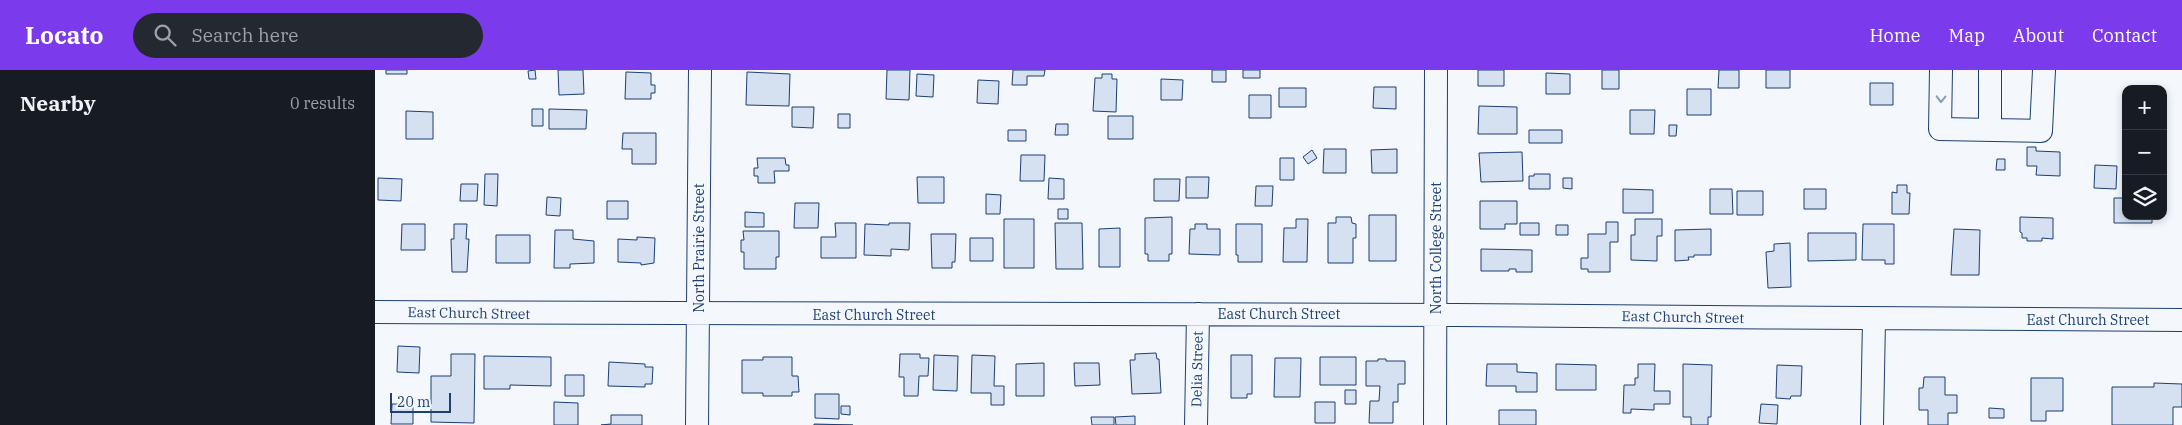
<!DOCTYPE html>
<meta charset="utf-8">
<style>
:root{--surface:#171b24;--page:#242831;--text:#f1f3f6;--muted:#9ea1a6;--line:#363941;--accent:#7c3aed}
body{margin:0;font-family:"IBM Plex Serif",serif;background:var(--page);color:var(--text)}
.controls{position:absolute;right:15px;top:15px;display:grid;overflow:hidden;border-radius:10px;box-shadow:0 2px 8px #0003}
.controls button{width:45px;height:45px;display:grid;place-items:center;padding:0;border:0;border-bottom:1px solid var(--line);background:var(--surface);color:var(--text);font:25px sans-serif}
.scale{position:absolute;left:15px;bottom:12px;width:61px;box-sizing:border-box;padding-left:5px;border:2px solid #1d3f73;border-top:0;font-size:14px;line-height:18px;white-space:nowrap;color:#1d3f73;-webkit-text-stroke:4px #f4f7fb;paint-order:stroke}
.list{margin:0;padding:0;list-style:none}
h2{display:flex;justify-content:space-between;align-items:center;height:65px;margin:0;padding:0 20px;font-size:21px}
h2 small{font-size:16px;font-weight:400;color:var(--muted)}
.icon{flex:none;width:28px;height:28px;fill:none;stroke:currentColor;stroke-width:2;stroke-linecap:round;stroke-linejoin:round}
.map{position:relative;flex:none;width:1807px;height:355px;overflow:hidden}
header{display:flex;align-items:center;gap:30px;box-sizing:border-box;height:70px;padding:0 25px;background:var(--accent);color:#fff}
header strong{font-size:24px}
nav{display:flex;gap:28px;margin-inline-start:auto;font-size:18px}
.search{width:350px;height:45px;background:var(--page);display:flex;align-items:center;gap:12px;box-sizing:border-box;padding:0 18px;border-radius:28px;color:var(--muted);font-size:19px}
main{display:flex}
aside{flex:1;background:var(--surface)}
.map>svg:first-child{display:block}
.building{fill:#d5e0f0;stroke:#1d3f73}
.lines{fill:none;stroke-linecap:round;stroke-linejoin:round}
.minor-casing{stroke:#1d3f73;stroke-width:24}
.minor{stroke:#f4f7fb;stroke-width:22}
.oneway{stroke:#889bb7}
.labels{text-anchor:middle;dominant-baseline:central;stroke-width:4;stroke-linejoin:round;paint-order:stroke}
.street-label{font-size:14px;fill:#1d3f73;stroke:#f4f7fb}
</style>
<header>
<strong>Locato</strong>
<div class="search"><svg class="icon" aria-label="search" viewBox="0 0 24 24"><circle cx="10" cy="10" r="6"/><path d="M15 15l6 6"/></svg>Search here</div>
<nav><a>Home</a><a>Map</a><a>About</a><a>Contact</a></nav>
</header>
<main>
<aside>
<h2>Nearby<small>0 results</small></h2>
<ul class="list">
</ul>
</aside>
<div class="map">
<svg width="1807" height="355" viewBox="0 0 1807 355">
<rect width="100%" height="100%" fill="#f4f7fb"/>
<path class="building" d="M11 0H32V4H11Z
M160 0 161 9H154L153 1Z
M183 0H208L209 24 184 25Z
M512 0H535L534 30 511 29Z
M638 0H670L669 6H652V15H637Z
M837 0H851V12H837Z
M868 0H885V8H868Z
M1103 0H1129V16H1103Z
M1227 0H1244V19H1227Z
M1344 0H1364V18H1343Z
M1391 0H1415V18H1391Z
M251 2 276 3V15H280V23H276V29H250Z
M372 2 415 4 414 36 371 35Z
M1171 3 1195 4V24H1171Z
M542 4 559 5 558 27 541 26Z
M727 4H737V9H742L741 42 718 41 720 8H727Z
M786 9 808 10 807 30H786Z
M603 10 624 11 623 34 602 33Z
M1495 13H1518V35H1495Z
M999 17H1021V39L998 38Z
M904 18H931V37H904Z
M1312 19H1336V45H1312Z
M874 25H896V48H874Z
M1104 36 1142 37V64H1103Z
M417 37H439L438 58 417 57Z
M157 39H168V56H157Z
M174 39 212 40 211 59H174Z
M1255 40H1280L1279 64H1255Z
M31 41 58 42V69H31Z
M463 44H475V58H463Z
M733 46H758V69H733Z
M681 54H693V65H680Z
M1294 55H1302L1301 66H1294Z
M633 60H651V71H633Z
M1154 60H1187V73H1154Z
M248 63H281V94H257V79H247Z
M1652 77H1661V81L1685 82V106L1661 105 1662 96H1652Z
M949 79H971V103H948Z
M1022 79V103H997L996 80Z
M937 80 942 88 933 94 928 87Z
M1147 82 1148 111 1106 112 1104 83Z
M646 85H670L669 111H645Z
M382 88H410L411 95H414V101H399L400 113H383V106H379V98H383Z
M905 88H919V110H905Z
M1622 89H1630V100H1621Z
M1720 95 1742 96 1741 119 1719 118Z
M110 104H123L122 136 109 135Z
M1159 104H1175V119H1154V106H1159Z
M542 107H569V133H543Z
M811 107H834L833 128H811Z
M3 108 27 109 26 131 3 130Z
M674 108 689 109V129H673Z
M1188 108H1197V119L1188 118Z
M779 109H805L804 131H779Z
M86 114H103L102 131H85Z
M1522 115H1532V123H1535L1534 144H1517V122L1522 123Z
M881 116H898L897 136H880Z
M1248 119 1278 120V143H1248Z
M1335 119H1357L1358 144H1335Z
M1429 119H1451V139H1429Z
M1362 121H1388V145H1362Z
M611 124 626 125 625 144H611Z
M172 127 186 128 185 146 171 145Z
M1739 128H1751V146H1777V153H1739Z
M232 131H253V149H232Z
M1105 131H1142V154H1130V159H1105Z
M420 133H444L443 158H419Z
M683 139H693V149H683Z
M370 142 389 143V157H370Z
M994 145H1021V191H994Z
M797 147V184H794V191H773V184H770V148Z
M961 147H976L977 153 981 154V168H978V193H953V153H961Z
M1645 147 1678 148V169L1667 168V171H1652V168H1647V163L1645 162Z
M629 149H659V198H629Z
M921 149H933L932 192H908L909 158H921Z
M1260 149H1287V166H1282V191L1256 190V165H1260Z
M1231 152H1243V172H1235V202H1213V199H1206V188H1213V164H1231Z
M460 153H481V188H446V167H461Z
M514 153H535L534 180 516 179V186L489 185 490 154 514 155Z
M680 153H707L708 199H681Z
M1145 153H1164V165H1145Z
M27 154H50V180H26Z
M79 154H92L91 169H94L92 202H77L76 169H79Z
M820 154H832V159H845V185L814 184 815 159H820Z
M861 154H887V192H863V185H861Z
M1488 154H1519V194H1510V190H1487Z
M1181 155H1193V165H1181Z
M745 158V197H724V159Z
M1336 159V185H1319V187H1313L1314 190 1300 191V160Z
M1579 159 1605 160 1604 205H1576Z
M180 160H198V169L219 171V193L195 194V198H179Z
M368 161H404V187H401V199H369V182H366V170H369Z
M1433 163H1481V190L1433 191Z
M556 164H581L580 192H577V198H557Z
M121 165H155V193H121Z
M262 167 280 168 279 193 266 195V193L243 192V169L262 170Z
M595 168H618V191H595Z
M1415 173 1416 217 1393 218 1391 182 1399 181V174Z
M1106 179 1157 180V202H1141V199H1134V201H1106Z
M23 276 45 277 44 303 22 302Z
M781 283 782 289H784L786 323 757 324 755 290H760V284Z
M76 284H100L99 353 56 352V306H76Z
M525 284H545V288H554L553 306H544L543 326H529V307H524Z
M559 285 583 286 582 321 558 320Z
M597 285 620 286 619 316H629V335H616V323H596Z
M856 285H877V324H872V328H856Z
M109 286 176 287V316L135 315V319H109Z
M388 287H417V306H423L424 322H417V326H388V323H367V290H388Z
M945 287H981V315H945Z
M900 288H926L925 327H899Z
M1003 289H1011V291H1030V314H1023V332H1018V353H994L995 331H1004L1005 316H991V291H1003Z
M234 292 270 294V297H278L277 314H270V317L233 316Z
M669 293V326H641V294Z
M699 293H724L725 315 700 316Z
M1112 294H1142V302L1162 303V322H1141V316H1111Z
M1181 294 1221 295V320H1181Z
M1263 294H1280L1279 321H1295V334H1279V340L1256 339V343H1248L1249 315H1260V308H1263Z
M1308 294 1337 295 1336 347H1333V355H1316V347H1308Z
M1402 295 1427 296 1426 326H1416L1415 329 1401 328Z
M190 305H209V326H190Z
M1549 307H1570V325H1582V343H1573V355H1553V340H1544V318H1548Z
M1656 308H1688V341H1671V351H1656Z
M1779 313 1807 314V337H1798V355H1737V317H1779Z
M970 320H981V334H970Z
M440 324H464V349L440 348Z
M179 332 203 333V355H179Z
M940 332H960V353H940Z
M17 334H38V354H16Z
M1386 334 1403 335 1402 354 1384 353Z
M466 336H475V345L466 344Z
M1614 338 1629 339V348H1614Z
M1124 340H1161V355H1124Z
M236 345H267V355H226L236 354Z
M760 346V355H741L740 347Z
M716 347H739V355H717Z
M439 354 478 355H439Z"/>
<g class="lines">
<defs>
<path id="minor" d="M1566 0 1565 59 1666 61 1669 0
M1615 60V0
M0 242C360 245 720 242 1081 245 1323 246 1565 250 1807 250
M322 355 325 0
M821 355 823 244
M1060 355 1061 0
M1497 355 1499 250"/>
</defs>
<use href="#minor" class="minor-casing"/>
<use href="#minor" class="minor"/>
</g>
<defs><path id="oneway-chevron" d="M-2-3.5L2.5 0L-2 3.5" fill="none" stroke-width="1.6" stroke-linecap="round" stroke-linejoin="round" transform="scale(1.25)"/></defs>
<use class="oneway" href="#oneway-chevron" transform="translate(1566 29) rotate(91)"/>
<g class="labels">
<g class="street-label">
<text transform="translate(324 178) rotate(-90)">North Prairie Street</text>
<text transform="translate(1061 178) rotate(-90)">North College Street</text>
<text transform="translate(94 243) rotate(1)">East Church Street</text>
<text x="904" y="244">East Church Street</text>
<text x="499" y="245">East Church Street</text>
<text transform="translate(1308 247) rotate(1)">East Church Street</text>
<text x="1713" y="250">East Church Street</text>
<text transform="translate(822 299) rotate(-89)">Delia Street</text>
</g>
</g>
</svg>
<div class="controls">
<button>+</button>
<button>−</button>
<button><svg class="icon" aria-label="layers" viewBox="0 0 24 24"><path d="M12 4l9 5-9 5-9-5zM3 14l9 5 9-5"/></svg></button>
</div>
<div class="scale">20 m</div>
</div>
</main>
